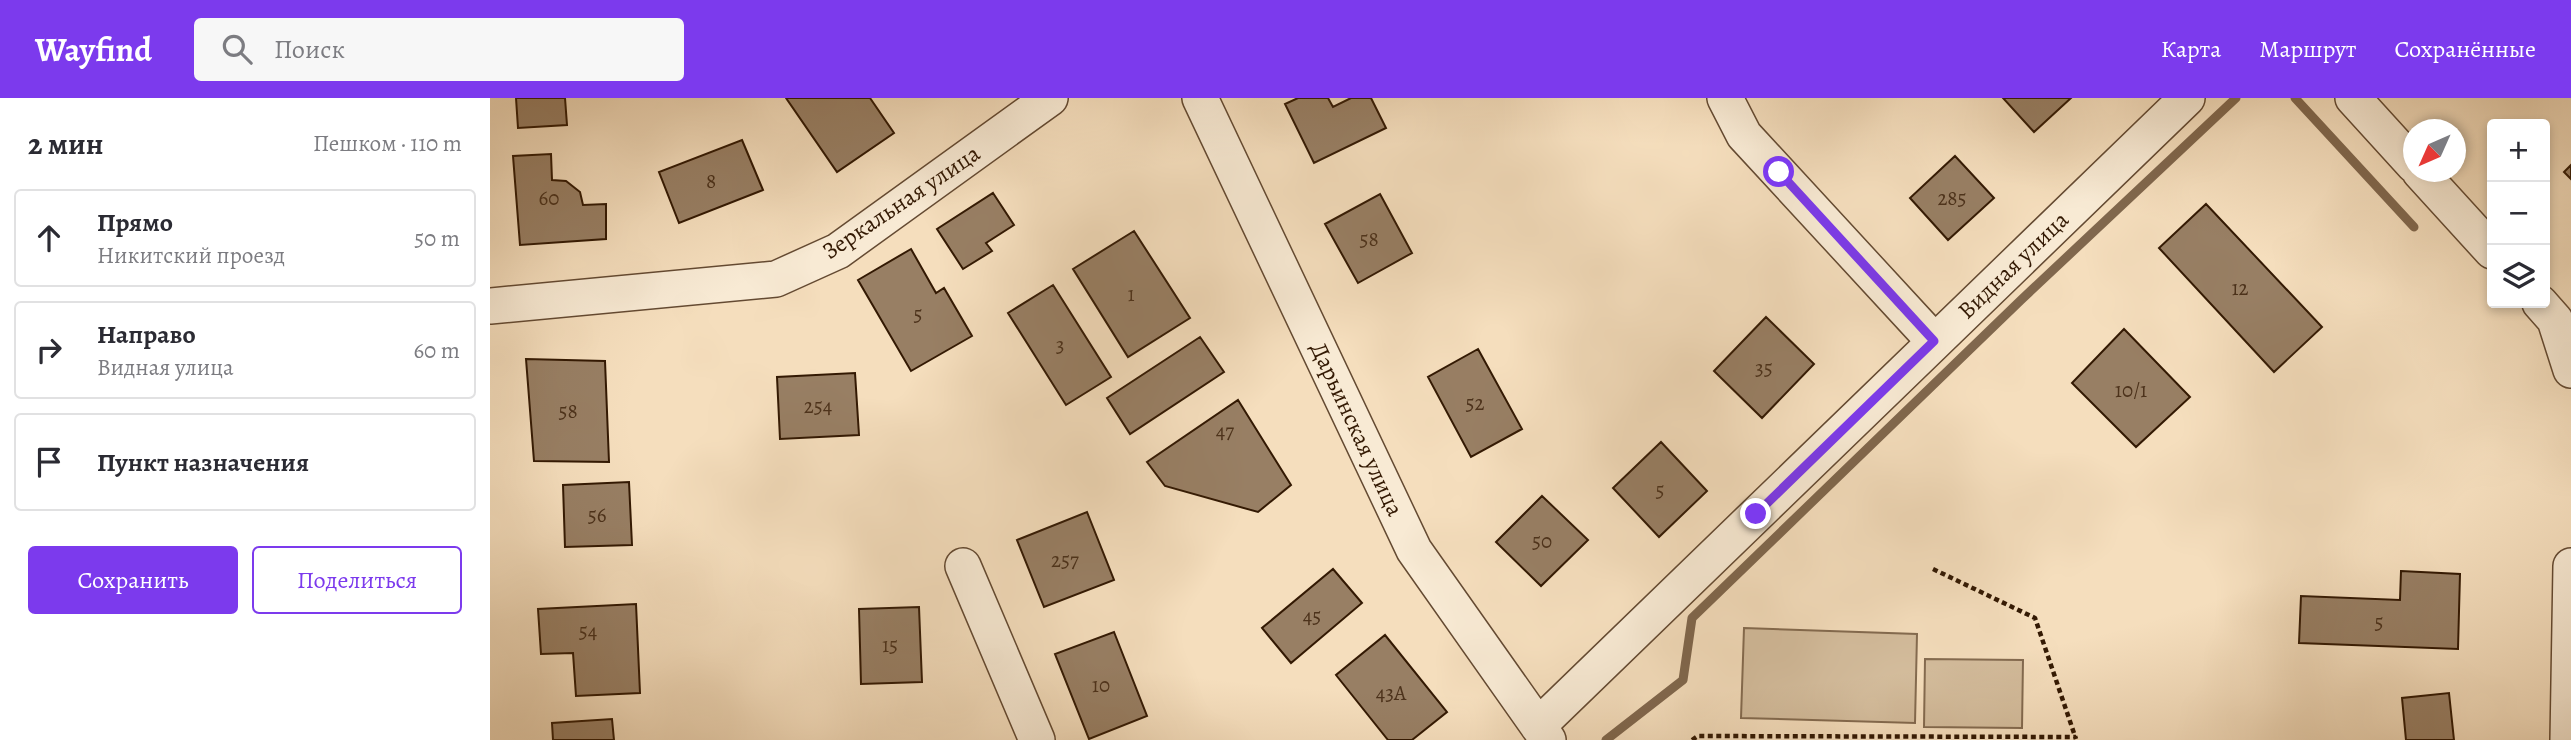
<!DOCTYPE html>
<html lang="ru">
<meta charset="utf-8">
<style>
:root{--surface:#fff;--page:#f7f7f7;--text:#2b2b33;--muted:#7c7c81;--line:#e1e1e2;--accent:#7c3aed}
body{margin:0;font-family:Alegreya,serif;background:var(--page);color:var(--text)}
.controls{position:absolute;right:21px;top:21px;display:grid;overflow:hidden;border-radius:7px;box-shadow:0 4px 10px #0003}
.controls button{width:63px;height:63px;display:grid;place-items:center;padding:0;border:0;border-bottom:2px solid var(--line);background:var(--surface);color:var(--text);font:35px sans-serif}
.compass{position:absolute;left:1913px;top:21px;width:63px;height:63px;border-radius:50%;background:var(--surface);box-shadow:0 4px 10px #0003;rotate:225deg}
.stop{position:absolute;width:21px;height:21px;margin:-16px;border:5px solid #7c3aed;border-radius:50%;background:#fff}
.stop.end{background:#7c3aed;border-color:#fff;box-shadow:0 2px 7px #0008}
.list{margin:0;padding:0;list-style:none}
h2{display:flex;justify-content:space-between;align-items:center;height:91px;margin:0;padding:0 28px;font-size:30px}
h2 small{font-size:23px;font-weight:400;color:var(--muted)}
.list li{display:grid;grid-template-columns:46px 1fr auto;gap:21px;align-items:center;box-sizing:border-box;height:98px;margin:0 14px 14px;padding:0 14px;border:2px solid var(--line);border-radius:7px}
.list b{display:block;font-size:26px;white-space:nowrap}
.list p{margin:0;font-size:23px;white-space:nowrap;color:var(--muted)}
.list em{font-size:23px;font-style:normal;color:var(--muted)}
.actions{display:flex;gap:14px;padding:21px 28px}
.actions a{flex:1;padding:16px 0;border:2px solid var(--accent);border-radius:7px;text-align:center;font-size:24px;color:var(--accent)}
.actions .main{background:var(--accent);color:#fff}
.icon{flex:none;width:38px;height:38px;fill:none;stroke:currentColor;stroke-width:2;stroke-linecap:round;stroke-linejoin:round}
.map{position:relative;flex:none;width:2081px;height:642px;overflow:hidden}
header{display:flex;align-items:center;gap:42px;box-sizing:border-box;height:98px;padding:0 35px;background:var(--accent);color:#fff}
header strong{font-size:33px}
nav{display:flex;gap:38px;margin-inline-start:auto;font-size:24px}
.search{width:490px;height:63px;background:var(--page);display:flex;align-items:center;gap:18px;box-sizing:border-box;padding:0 24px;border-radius:7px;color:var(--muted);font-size:26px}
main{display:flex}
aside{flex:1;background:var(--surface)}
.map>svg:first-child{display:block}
.green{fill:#d4bd9d;stroke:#846b50;stroke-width:2}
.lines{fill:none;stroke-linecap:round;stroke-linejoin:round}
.stream{stroke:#80674d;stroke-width:9}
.building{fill:#987f64;stroke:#331903;stroke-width:2}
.minor-casing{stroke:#644a32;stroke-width:38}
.path{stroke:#331903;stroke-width:4.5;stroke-dasharray:5 3.5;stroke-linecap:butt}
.minor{stroke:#f8ead4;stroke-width:35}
.route{stroke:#7c3aed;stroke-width:9}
.labels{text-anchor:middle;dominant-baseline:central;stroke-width:7;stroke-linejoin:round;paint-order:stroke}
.number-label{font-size:21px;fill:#4c321b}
.street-label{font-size:24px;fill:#331903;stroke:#f8ead4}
</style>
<header>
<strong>Wayfind</strong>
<div class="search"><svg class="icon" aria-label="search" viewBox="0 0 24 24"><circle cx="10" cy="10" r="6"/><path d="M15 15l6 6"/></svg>Поиск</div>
<nav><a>Карта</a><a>Маршрут</a><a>Сохранённые</a></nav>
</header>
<main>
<aside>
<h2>2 мин<small>Пешком · 110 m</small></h2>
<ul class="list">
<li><svg class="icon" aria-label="ahead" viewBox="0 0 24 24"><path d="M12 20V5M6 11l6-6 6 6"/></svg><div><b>Прямо</b><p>Никитский проезд</p></div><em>50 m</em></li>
<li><svg class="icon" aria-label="right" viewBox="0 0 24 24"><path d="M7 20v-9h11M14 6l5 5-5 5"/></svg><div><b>Направо</b><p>Видная улица</p></div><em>60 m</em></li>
<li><svg class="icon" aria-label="arrive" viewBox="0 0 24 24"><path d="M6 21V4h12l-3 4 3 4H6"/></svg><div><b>Пункт назначения</b></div></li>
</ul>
<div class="actions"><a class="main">Сохранить</a><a>Поделиться</a></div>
</aside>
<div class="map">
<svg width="2081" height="642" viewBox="0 0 2081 642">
<rect width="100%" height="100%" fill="#f5debd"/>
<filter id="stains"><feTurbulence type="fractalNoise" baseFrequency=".00286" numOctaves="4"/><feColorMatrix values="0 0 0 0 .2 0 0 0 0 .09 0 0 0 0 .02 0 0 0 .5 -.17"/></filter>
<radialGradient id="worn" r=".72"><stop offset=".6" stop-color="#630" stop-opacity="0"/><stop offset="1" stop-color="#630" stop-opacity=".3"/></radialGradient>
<path class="green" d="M1254 530 1427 536 1425 625 1251 620Z
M1435 561 1533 562 1532 630 1434 629Z"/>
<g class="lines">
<path class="stream" d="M1805 0 1924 129
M1116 642 1193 582 1202 520 1531 202 1746 0"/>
</g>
<path class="building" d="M26 0H75L77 27 28 30Z
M296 0H380L404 35 347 74Z
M808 0H838L843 9 861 0H881L896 30 824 65 795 6Z
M1513 0H1581L1544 34Z
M252 42 273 92 189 125 169 74Z
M61 56 62 82 76 83 90 94 93 107 116 106V141L30 147 23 58Z
M1465 58 1504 100 1458 142 1420 100Z
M2081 67V81L2074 74Z
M503 95 524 127 496 145 502 153 473 171 447 131Z
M890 96 922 155 868 185 835 126Z
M1716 106 1832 229 1784 274 1669 150Z
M644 133 700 220 638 259 583 171Z
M421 151 446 195 454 190 482 238 421 273 368 182Z
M563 187 621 279 576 307 518 215Z
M1276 219 1324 266 1272 320 1224 273Z
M1634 231 1700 299 1646 349 1582 285Z
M710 239 734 274 640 336 617 300Z
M988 251 1032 331 981 359 938 279Z
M36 261 115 263 119 364 44 363Z
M365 275 369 337 290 341 287 279Z
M748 302 801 387 768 414 675 388 657 364Z
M1171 344 1217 393 1169 439 1123 390Z
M139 384 142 447 75 449 73 387Z
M1052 398 1098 442 1051 488 1006 444Z
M597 414 624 482 554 509 527 442Z
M843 471 872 505 801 565 772 530Z
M1911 473 1970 476 1968 551 1809 545 1811 498 1910 502Z
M146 506 150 595 86 598 83 555 51 556 48 511Z
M429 509 432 584 371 586 369 511Z
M624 534 657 618 599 641 565 556Z
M895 537 957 614 922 642H898L846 577Z
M1959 595 1964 642H1916L1912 600Z
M122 621 124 642H63L62 625Z"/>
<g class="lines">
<defs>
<path id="minor" d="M710 0 924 452 1058 642
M1235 0 1254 37 1444 243
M1863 0 1924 67
M1930 74 2002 153
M2050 205 2065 222 2081 272
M0 208 286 181 348 153 560 0
M473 468 547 642
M1048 628 1697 0
M2078 642 2081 468"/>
</defs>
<use href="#minor" class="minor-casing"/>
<path class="path" d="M1443 471 1545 520 1586 641
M1202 642 1208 638 1586 639"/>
<use href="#minor" class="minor"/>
</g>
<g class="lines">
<path class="route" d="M1266 416 1444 243 1289 74"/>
</g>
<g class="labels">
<g class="number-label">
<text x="221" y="83">8</text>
<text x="59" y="100">60</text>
<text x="1462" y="100">285</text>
<text x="879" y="141">58</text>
<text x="1750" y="190">12</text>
<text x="641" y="196">1</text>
<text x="428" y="216">5</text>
<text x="570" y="247">3</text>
<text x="1274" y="270">35</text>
<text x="1641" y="292">10/1</text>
<text x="985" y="305">52</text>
<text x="328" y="308">254</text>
<text x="78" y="313">58</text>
<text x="735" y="333">47</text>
<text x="1170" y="392">5</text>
<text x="107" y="417">56</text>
<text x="1052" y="443">50</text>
<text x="575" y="462">257</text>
<text x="822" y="518">45</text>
<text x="1889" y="524">5</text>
<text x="98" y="533">54</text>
<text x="400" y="547">15</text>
<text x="611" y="587">10</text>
<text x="901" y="595">43А</text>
</g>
<g class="street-label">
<text transform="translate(411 104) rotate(-34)">Зеркальная улица</text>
<text transform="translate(1523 167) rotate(-44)">Видная улица</text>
<text transform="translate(867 331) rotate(65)">Дарьинская улица</text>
</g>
</g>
<rect width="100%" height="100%" filter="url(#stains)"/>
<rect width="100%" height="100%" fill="url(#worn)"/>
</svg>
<div class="controls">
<button>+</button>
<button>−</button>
<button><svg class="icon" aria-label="layers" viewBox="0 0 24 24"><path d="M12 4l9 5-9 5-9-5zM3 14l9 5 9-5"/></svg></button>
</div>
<svg class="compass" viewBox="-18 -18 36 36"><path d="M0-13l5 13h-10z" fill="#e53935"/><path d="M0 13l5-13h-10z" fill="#7c7c81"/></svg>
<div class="stop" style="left:1289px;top:74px"></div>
<div class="stop end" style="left:1266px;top:416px"></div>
</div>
</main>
